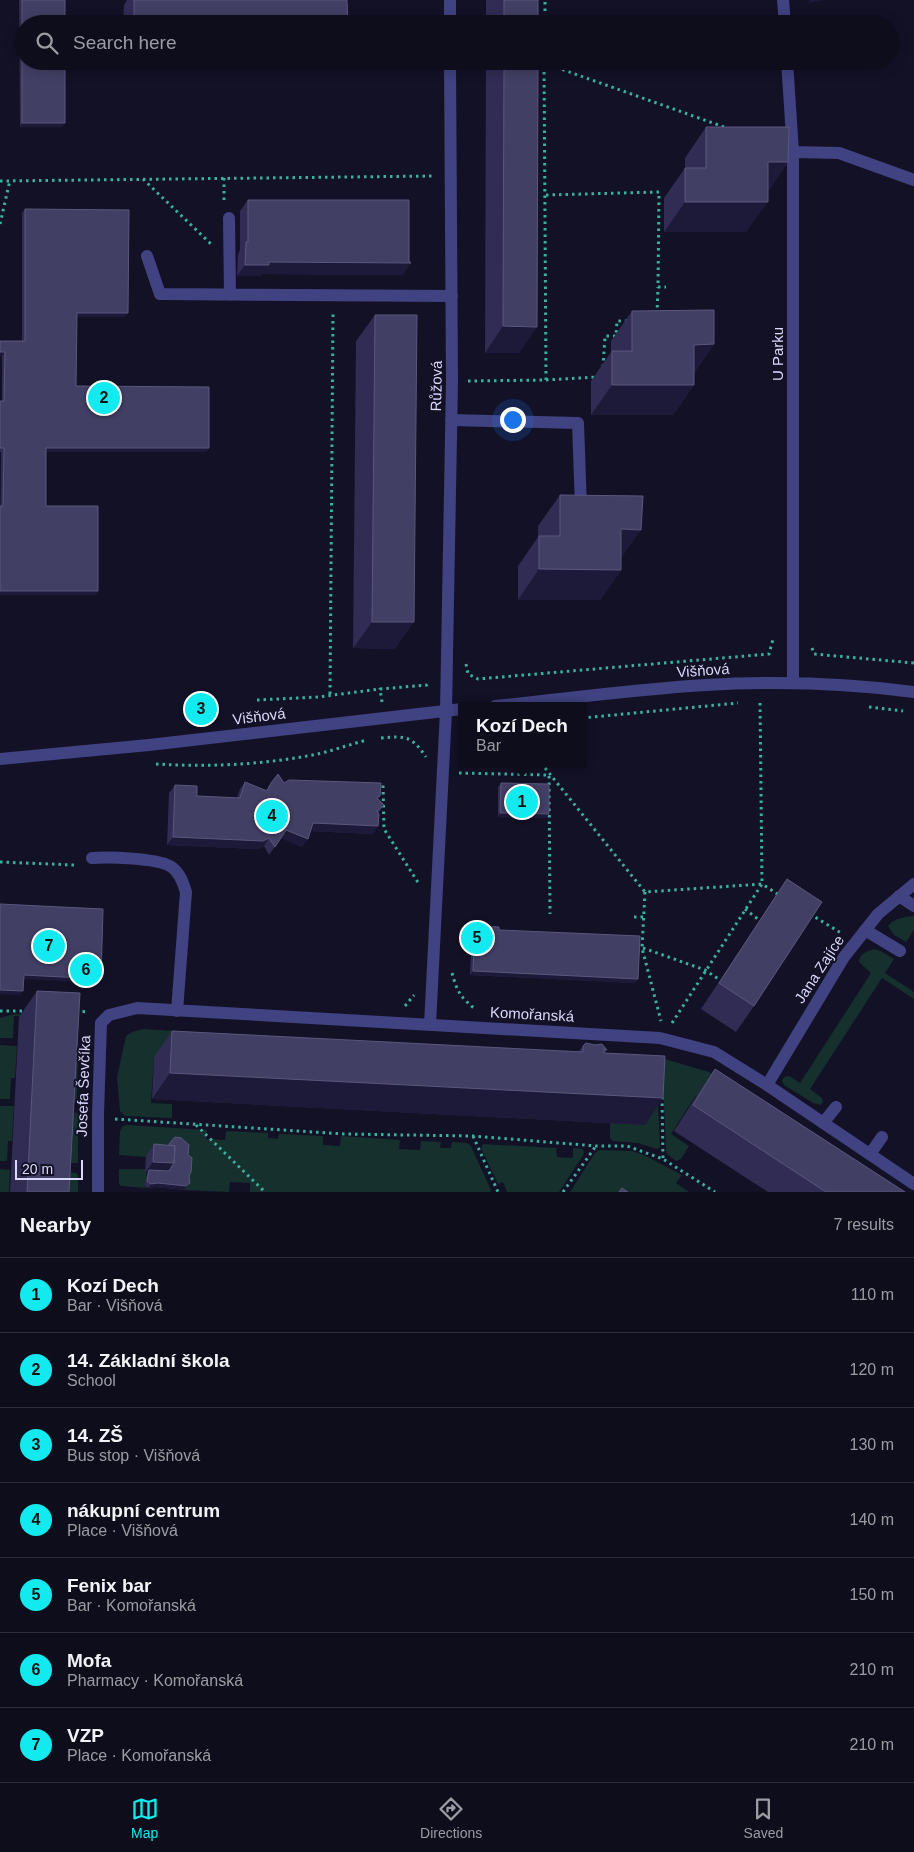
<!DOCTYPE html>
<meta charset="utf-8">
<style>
:root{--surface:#0e0d1c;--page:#171625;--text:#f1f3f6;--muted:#9b9ca3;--line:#2e2d3b;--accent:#12eaef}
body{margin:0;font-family:Helvetica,sans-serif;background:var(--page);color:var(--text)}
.scale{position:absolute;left:15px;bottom:12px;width:68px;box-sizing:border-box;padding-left:5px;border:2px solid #dad9fc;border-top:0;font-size:14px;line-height:18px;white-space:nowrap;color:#dad9fc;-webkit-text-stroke:4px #131126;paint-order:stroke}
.you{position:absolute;left:512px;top:419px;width:18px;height:18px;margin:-12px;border:4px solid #fff;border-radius:50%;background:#1a73e8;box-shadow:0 0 0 8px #1a73e833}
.badge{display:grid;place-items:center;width:32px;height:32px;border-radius:50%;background:var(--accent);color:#111;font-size:16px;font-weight:700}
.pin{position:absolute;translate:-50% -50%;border:2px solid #fff;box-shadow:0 1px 5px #0006}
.popup{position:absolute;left:458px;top:702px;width:128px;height:65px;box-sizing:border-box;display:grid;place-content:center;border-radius:0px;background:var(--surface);filter:drop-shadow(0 1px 4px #0005);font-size:16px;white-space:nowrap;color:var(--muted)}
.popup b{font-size:19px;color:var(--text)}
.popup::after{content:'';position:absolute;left:50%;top:100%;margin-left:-10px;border:10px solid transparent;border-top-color:var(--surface)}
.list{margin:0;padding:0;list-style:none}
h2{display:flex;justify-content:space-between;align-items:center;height:65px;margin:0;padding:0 20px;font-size:21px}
h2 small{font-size:16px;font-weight:400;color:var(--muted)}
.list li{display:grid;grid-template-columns:32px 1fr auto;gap:15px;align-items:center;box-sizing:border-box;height:75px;padding:0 20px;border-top:1px solid var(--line)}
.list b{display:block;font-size:19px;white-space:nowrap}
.list p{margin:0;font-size:16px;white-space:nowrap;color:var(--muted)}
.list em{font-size:16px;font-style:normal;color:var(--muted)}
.icon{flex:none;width:28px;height:28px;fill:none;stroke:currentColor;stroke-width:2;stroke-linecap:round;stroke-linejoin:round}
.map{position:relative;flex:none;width:914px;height:1192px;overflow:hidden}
.search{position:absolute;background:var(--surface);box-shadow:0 2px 12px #0003;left:15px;right:15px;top:15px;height:55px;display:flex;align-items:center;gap:12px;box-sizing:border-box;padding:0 18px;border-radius:28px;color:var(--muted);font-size:19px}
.sheet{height:590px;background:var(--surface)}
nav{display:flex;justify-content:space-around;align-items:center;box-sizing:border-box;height:70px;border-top:1px solid var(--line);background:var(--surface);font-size:14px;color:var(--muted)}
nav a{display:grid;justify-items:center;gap:2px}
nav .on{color:var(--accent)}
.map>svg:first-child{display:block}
.green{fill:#15302d}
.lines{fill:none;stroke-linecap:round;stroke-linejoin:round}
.path{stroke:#38b1a0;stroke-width:3;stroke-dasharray:2.5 4;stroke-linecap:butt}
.minor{stroke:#404282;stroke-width:12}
.wall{fill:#302c53}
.shaded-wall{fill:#1d1939}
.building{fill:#423f65;stroke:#5a577d}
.labels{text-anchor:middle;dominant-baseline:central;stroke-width:4;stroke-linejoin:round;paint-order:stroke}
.street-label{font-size:15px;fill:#dad9fc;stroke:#131126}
</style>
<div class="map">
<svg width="914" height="1192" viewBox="0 0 914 1192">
<rect width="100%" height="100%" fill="#131126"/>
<path class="green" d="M914 916V930L906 942 894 935 888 926C894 918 905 917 914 916Z
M874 949 881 951 894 959 885 973 914 992V999L882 978 810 1089 822 1098 823 1102 821 1105 813 1103 784 1085 782 1081 784 1077 789 1076 800 1083 871 973 859 962C860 953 866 952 874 949Z
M15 1014 63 1017 78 1031V1040L74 1041 60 1019 14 1016 13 1038H0V1018Z
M143 1029 174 1031V1058L154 1057 151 1103 172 1104V1118H170L125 1116 120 1111 117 1077 126 1036 132 1032Z
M0 1045 17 1046 15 1078H11L10 1099H0Z
M76 1050 78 1051 77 1101 74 1103Z
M665 1059 709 1072 725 1082 713 1106 696 1095 671 1134 689 1146 681 1159 676 1161 667 1154 666 1150 662 1062Z
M656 1064 660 1147 657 1149 638 1143 613 1141 610 1138V1123Z
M0 1106H14L12 1141H8L7 1161H0Z
M75 1111 78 1115V1163H53L64 1116 74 1117Z
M127 1125 207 1130 206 1139 225 1140 226 1131 268 1133V1138L278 1139 279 1134 323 1136V1145L340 1146 341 1136 400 1140 399 1149 420 1150 421 1141 441 1142 440 1148H451L452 1142 467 1143 471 1146 491 1190 490 1192H250V1183L230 1182 229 1192 184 1190 171 1142 167 1146 146 1157 119 1155 120 1131 123 1126Z
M483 1144 556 1148 557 1157 573 1158V1148L583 1149 584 1154 559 1192H507L503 1182 498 1184 481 1148Z
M599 1150 632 1151 644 1155 682 1175 676 1183 689 1192H570L595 1153Z
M0 1169 10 1170 9 1192H0Z
M119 1169H146V1178L144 1185 147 1188 121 1186 119 1184Z
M66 1172 76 1173 78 1175V1192H62Z"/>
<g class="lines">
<path class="path" d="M545 24V0
M544 63 727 128
M224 178V201
M143 179 213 246
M0 181 434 176
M546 195 659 192 658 287H666
M0 224 10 180
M657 314 658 287
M603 367 605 336H616L617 321H628
M546 380 597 377
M468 381 546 380 544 61
M812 648 814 654 914 663
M466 664 468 674 478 679 769 654 773 639H775
M330 694 333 313
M257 700 318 697 380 689
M382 702 380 689 427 685 429 683
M869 707 903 711
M582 718 738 703
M381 738C405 736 411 735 426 757
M541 763 645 892 762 884 760 701
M156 764C206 767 258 765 307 756 327 753 347 745 367 740
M459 773 549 775 550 914
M377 785H383L384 829 419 884
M0 862 74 865
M645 892 642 948 661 1021
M745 909 759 920
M810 914 841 933
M634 917H643
M643 948 705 970 720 980
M452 973C457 991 460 997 475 1009
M405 1006 414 995
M0 1011H27
M76 1011 89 1012
M672 1023 762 884 779 895
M662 1097 663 1159
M115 1119 344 1134 473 1136 596 1146H627L663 1159 715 1192
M196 1125 265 1192
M473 1136 498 1192
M563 1192 596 1146"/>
<path class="minor" d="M783 0 785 24
M450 24V0
M787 61 793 152
M229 218 230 295
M147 256 160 294 452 296
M451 420 578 423 581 508
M793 683V152L839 153 914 180
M495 706C565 699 636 689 706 685 775 681 845 683 914 692
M0 759 149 745 462 709
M92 858C110 857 155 858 170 866 179 871 183 882 186 892L177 1011
M899 896 914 906
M865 930 900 951
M430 1025 446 711 452 382 450 61
M767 1085 844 957 878 914 914 884
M823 1123 836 1107
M870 1154 882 1137
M98 1192V1114L101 1023 109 1015 137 1008 660 1038 714 1052 767 1085 914 1184"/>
</g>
<path class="wall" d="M19 0H65L62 127H20Z
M127 0H347L348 24H123L124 5Z
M486 0H538V24H486Z
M486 61H538L519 353H485Z
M706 127 788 162 768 191 746 232H664V198L685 168V158Z
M248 200 403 275 262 274 261 276H237L238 254 240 250V211Z
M25 209 125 317H77L76 386 209 448 206 452H46V506L96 595H0L1 452H0V401H2V356L0 341H22V213Z
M632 311 714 344 694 373V385L673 415H591V381L611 352V341Z
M375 315 395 649 353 648 356 341Z
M560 495 621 558V570L600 600H518V566L538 537V526Z
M245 782 266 790 271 783H284L378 799 384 805 378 813 373 834 310 831 302 847 281 838 269 855 264 846 258 849 167 845 169 793 175 785 197 796 237 798 240 789Z
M501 783 549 814 546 818 498 817V787Z
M787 879 754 1006 736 1032 701 1009 769 906Z
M475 926 499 930 635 983 470 975 472 929Z
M37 991 69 1192H10L19 1017Z
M172 1031 578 1052 583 1046 607 1050 605 1053 645 1125 152 1099 154 1057Z
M715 1069 905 1192H768L674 1131 697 1095Z
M175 1137 188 1155 189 1176 187 1187 184 1190 156 1187 148 1188 144 1185 147 1174 145 1173 146 1156 154 1144 168 1145Z"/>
<path class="shaded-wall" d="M810 0H824L808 3Z
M22 123H65L62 127H20Z
M768 162H788L767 192Z
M685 202H768L746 232H664Z
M269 262 411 263 403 275 262 274 261 276H237L245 265Z
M77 313H128L125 317H74Z
M503 326 537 327 519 353H485Z
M714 344 693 374 694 345Z
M0 352H5L2 356H0Z
M612 385H694L673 415H591Z
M46 448H209L206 452H43Z
M621 529 641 530 620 560Z
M539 569 621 570 600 600H518Z
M0 591H98L96 595H0Z
M372 622H414L395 649 353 648Z
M500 813 549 814 546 818 498 817Z
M313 823 378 826 373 834 307 831Z
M286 830 308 839 302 847 280 838Z
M173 837 269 838 264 846 258 849 167 845Z
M473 971 638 979 635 983 470 975Z
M24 975 101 979 98 983 21 979Z
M0 990 23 991 20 995 0 994Z
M170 1073 663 1098 645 1125 152 1099Z
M153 1162 174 1163 166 1174 149 1170 147 1174 145 1173Z
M158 1183H190L184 1190 156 1187 148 1188 151 1184Z"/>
<path class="building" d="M22 0H65V24H24V61H65V123H22Z
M134 0H347L348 24H134Z
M504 0H538V24H504Z
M504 61H538L537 327 503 326Z
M706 127H789L788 162H768V202H685V168H706Z
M248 200H409V261L411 263 269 262V265H245L246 242H248Z
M25 209 129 210 128 313H77L76 386 209 387V448H46V506H98V591H0V506H3L4 448H0V401H4L5 352H0V341H25Z
M714 310V344L694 345V385H612V351H632V311Z
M375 315H417L414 622H372Z
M560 495 643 496 641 530 621 529V570L539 569V536H560Z
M278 774 284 783 289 780 381 783 380 796 377 798 384 805 377 811 379 814 378 826 313 823 308 839 286 830 275 847 269 838 263 841 173 837 175 785 197 786V796L240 798 245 782 267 791 271 783Z
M501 783 549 784V814L500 813Z
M787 879 822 902 754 1006 719 983Z
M0 904 103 909 101 979 24 975 23 991 0 990Z
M475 926 499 927V930L640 936 638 979 473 971Z
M37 991 80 993 69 1192H27Z
M172 1031 583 1052V1046L586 1043 595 1045 602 1044 607 1050 604 1049V1053L665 1056 663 1098 170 1073Z
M715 1069 905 1192H826L693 1105Z
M175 1137 181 1138 189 1145 188 1155 192 1158 191 1172 189 1176 190 1183 186 1186 158 1183 151 1184 147 1181 149 1170 169 1171 174 1163 175 1146 169 1145V1144Z
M154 1144 175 1146 174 1163 153 1162Z
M622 1188 628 1192H619Z"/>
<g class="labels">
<g class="street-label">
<text transform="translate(777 354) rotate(-90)">U Parku</text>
<text transform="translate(436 386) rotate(-89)">Růžová</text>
<text transform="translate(703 670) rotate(-4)">Višňová</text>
<text transform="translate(259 716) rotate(-7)">Višňová</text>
<text transform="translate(819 969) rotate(-57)">Jana Zajíce</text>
<text transform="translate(532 1014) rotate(3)">Komořanská</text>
<text transform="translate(83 1086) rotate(-88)">Josefa Ševčíka</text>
</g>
</g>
</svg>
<div class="scale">20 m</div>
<div class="you"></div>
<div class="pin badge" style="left:522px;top:802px">1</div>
<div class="popup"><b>Kozí Dech</b>Bar</div>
<div class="pin badge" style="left:104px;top:398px">2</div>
<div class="pin badge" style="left:201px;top:709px">3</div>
<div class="pin badge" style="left:272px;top:816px">4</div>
<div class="pin badge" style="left:477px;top:938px">5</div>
<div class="pin badge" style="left:86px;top:970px">6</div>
<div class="pin badge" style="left:49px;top:946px">7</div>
<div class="search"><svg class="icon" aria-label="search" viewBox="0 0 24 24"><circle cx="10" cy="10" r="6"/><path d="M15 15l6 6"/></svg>Search here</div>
</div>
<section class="sheet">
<h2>Nearby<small>7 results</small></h2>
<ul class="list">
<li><span class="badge">1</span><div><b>Kozí Dech</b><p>Bar · Višňová</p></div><em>110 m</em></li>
<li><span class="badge">2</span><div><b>14. Základní škola</b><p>School</p></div><em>120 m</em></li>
<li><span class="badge">3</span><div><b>14. ZŠ</b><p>Bus stop · Višňová</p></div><em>130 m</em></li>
<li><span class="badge">4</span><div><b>nákupní centrum</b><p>Place · Višňová</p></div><em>140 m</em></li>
<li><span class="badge">5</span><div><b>Fenix bar</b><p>Bar · Komořanská</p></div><em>150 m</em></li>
<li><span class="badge">6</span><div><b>Mofa</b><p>Pharmacy · Komořanská</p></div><em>210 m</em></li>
<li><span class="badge">7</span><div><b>VZP</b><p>Place · Komořanská</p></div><em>210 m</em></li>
</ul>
</section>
<nav>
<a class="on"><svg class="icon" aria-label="map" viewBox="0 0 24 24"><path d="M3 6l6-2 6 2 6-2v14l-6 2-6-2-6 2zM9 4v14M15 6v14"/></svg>Map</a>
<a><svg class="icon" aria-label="directions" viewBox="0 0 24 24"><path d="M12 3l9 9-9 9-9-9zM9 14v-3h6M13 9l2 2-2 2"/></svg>Directions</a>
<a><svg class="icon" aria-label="saved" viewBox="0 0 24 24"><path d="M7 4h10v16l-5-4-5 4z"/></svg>Saved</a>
</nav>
